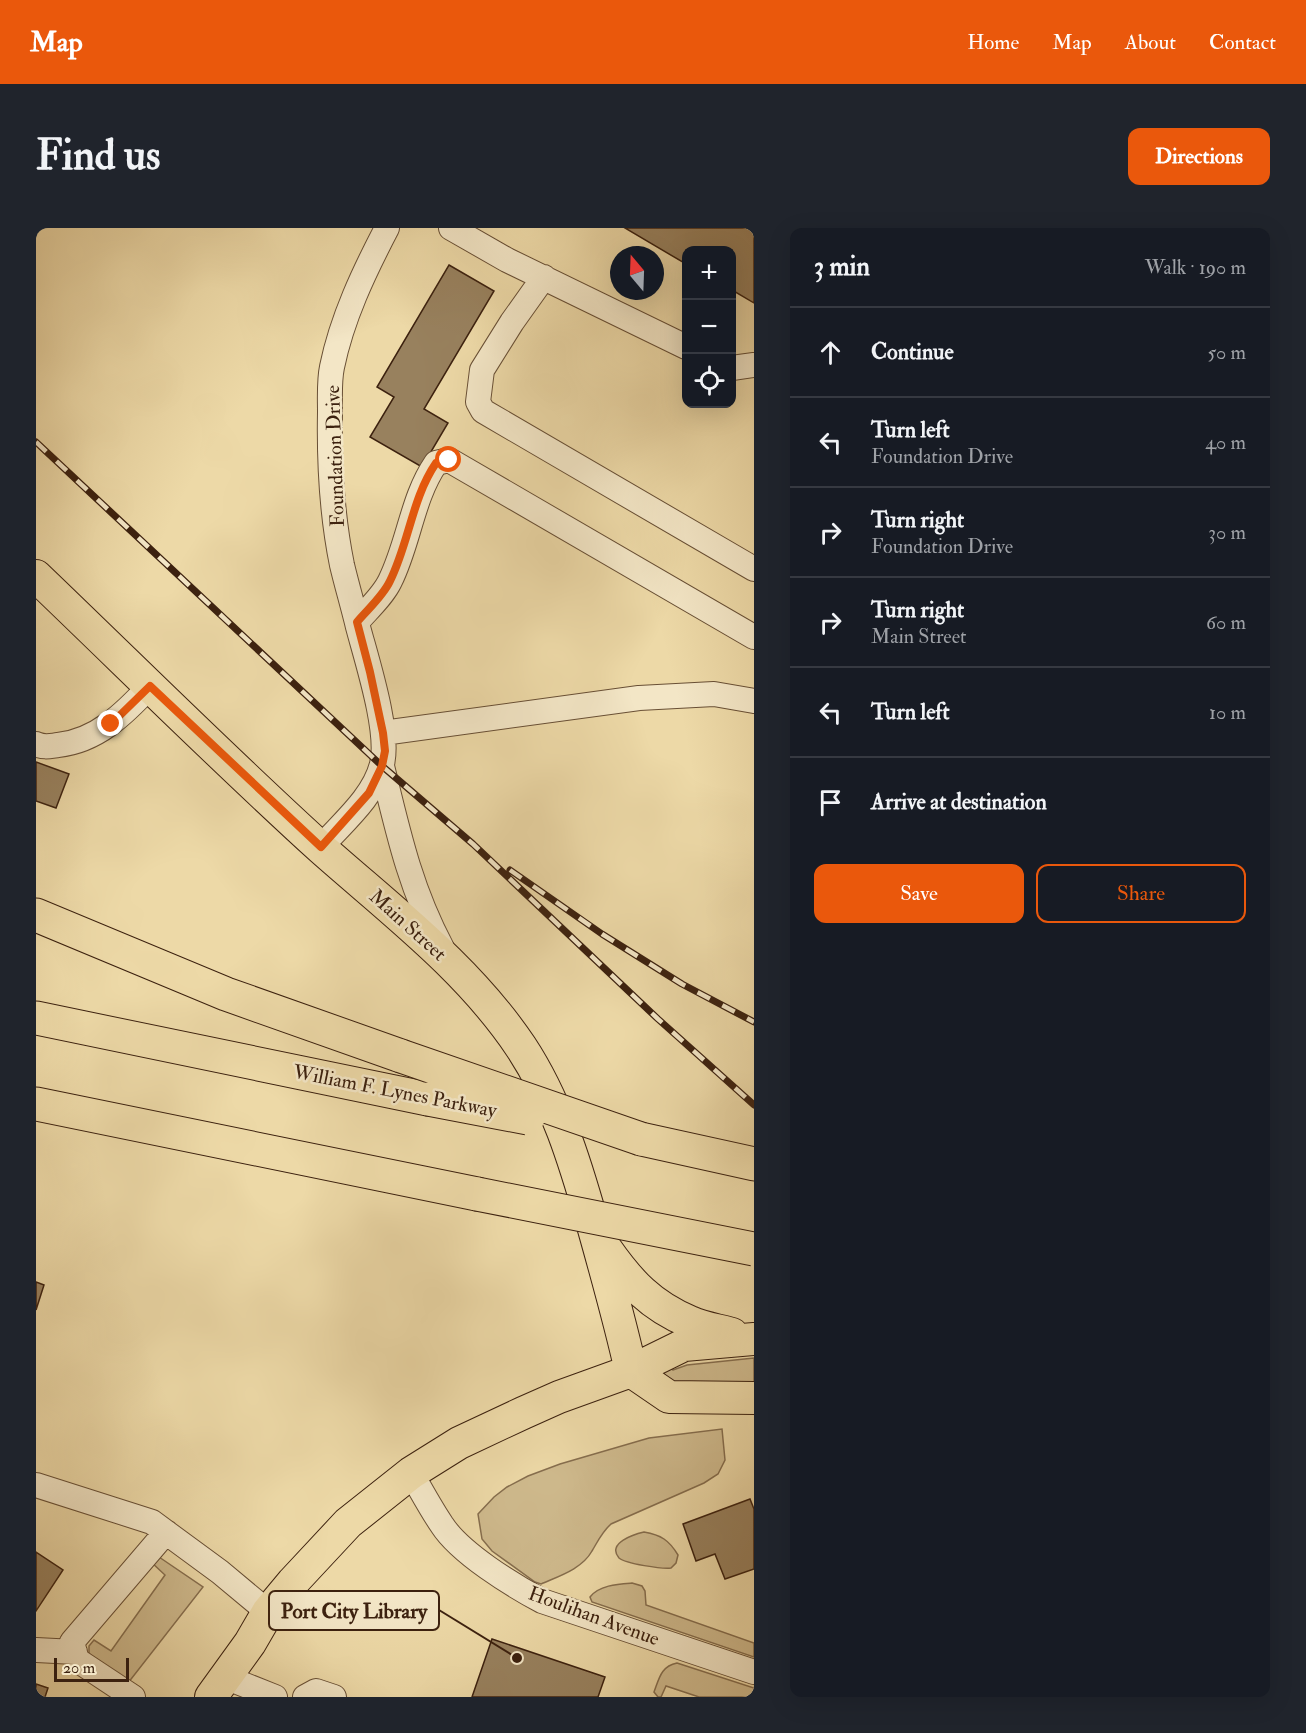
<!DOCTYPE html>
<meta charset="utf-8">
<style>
:root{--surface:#171b24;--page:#20242c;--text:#f1f3f6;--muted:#9ea1a6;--line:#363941;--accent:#ea580c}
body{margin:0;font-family:"IM FELL Double Pica",serif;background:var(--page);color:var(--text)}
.controls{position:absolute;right:18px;top:18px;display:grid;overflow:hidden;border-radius:12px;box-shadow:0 6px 24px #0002}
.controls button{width:54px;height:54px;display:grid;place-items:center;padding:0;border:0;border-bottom:2px solid var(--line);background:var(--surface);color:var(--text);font:30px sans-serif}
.compass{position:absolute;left:574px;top:18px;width:54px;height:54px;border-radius:50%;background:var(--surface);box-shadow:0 6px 24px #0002;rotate:341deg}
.scale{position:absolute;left:18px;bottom:15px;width:75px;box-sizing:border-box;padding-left:6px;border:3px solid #3c210f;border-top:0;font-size:16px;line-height:21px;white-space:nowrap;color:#3c210f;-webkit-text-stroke:4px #f3e6c6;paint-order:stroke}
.stop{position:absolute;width:18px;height:18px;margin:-14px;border:4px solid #ea580c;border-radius:50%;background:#fff}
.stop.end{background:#ea580c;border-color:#fff;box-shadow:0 2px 6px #0008}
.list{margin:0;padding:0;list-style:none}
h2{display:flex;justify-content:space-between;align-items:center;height:78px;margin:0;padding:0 24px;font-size:26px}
h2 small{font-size:20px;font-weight:400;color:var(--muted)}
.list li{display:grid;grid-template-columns:39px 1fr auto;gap:18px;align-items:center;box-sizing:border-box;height:90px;padding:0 24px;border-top:2px solid var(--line)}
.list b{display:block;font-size:22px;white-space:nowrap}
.list p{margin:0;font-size:20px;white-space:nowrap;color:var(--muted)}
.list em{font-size:20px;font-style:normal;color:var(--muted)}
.actions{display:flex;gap:12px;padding:18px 24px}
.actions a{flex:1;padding:14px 0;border:2px solid var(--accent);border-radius:12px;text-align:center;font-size:21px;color:var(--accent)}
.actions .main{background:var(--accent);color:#fff}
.icon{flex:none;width:33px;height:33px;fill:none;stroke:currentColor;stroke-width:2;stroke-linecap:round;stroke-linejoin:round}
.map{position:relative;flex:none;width:718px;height:1469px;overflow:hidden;border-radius:12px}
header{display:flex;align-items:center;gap:36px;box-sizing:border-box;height:84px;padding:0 30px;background:var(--accent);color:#fff}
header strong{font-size:28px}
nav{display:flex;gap:33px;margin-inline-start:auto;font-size:21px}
.intro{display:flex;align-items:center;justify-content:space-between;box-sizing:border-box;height:144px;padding:0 36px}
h1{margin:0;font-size:42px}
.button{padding:15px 27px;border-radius:12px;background:var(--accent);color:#fff;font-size:21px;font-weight:700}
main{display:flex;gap:36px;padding:0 36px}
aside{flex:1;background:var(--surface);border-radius:12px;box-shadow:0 6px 24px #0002}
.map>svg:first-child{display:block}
.green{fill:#cfba8d;stroke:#866e4e;stroke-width:1.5}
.building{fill:#98815e;stroke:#3c210f;stroke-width:1.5}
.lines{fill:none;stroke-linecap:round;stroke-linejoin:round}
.minor-casing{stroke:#684f35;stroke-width:26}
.major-casing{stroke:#3c210f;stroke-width:34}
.highway-casing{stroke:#3c210f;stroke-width:35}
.minor{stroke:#f3e6c6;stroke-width:24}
.major{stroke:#edd9a7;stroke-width:32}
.highway{stroke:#edd9a7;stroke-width:33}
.rail-casing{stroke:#3c210f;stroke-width:7}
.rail{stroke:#f3e6c6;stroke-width:4.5;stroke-dasharray:14;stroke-linecap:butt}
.highway-bridge-casing{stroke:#3c210f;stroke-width:35;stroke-linecap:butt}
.highway-bridge{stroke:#edd9a7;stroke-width:33}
.route{stroke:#ea580c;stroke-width:8}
.labels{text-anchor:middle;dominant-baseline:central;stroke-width:5;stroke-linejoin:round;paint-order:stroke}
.street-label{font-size:20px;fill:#3c210f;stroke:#f3e6c6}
.leader{fill:none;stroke:#3c210f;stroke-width:2}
.callout-dot{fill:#3c210f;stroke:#f3e6c6;stroke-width:2}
.callout{fill:#f3e6c6;stroke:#3c210f;stroke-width:2}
.callout-label{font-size:21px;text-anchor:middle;font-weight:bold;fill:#3c210f}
</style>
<header>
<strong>Map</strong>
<nav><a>Home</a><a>Map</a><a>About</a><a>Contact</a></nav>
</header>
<div class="intro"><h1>Find us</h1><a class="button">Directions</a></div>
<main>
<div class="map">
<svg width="718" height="1469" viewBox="0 0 718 1469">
<rect width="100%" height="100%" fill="#edd9a7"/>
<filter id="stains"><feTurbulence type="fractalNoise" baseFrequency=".00333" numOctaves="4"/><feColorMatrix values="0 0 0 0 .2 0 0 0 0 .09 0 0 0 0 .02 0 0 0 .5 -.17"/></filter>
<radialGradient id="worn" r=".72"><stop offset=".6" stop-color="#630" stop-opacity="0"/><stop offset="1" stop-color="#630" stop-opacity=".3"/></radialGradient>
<path class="green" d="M718 1130V1158L639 1156 622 1141 636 1138 637 1142 651 1137Z
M686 1201 689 1232 682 1246 668 1255 575 1296C566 1304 562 1313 556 1323 546 1341 523 1348 505 1356L499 1354 456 1323 446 1311 442 1286 458 1269 471 1259 492 1248 524 1236 613 1210Z
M608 1304C625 1307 633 1312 642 1327L640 1335 635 1340C626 1341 590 1336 583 1330 570 1315 599 1306 608 1304Z
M123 1329 167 1359 92 1455 56 1430 53 1425V1418L58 1412 75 1423 129 1347 114 1333Z
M596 1355 606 1358 609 1363 610 1377 718 1415V1429L556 1374 554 1369C563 1357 583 1356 596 1355Z
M641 1435 718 1460V1469H663L630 1458 625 1469H622L618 1464C623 1451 625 1438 641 1435Z"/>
<path class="building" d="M589 0H718V75L696 62V22H650V36Z
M413 37 458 63 388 181 412 195 386 239 334 209 358 169 341 159Z
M0 534 33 546 20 580 0 573Z
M0 1054 8 1057 0 1082Z
M714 1271 718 1281V1341L689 1351 679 1326 660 1333 647 1296Z
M0 1324 27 1342 0 1383Z
M456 1411 569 1449 562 1469H436Z
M0 1456 12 1460 9 1469H0Z"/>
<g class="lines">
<defs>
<path id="minor" d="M415 0 471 32 650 119
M508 49 476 94 446 142 442 174 447 183 718 341
M696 140 718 137
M321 394C332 381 347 368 354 353 373 315 376 270 400 235L413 232 718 409
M347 505 603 470 678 466 718 473
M0 516C8 520 14 518 22 517 61 513 89 485 114 458
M346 538C362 604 374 660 406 720
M285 619C306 595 338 569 346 536 354 504 331 433 322 399 317 378 311 358 306 337 296 288 293 235 294 184 294 170 293 153 296 139 306 90 328 44 351 0
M375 1245C385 1262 395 1281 406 1297 424 1325 476 1357 506 1373L718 1444
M0 1257 116 1294 184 1344 232 1384
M0 1422 39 1424
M189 1449 239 1469
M97 1469 41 1432 36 1414 130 1304
M269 1469 280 1463 298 1469"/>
<path id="major" d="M0 348C95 439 188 532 286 621 356 683 433 741 485 819 520 872 539 934 556 994 570 1044 584 1093 595 1143L633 1169 718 1170
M570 1021C593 1054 615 1078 654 1094 667 1100 682 1102 696 1106
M175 1469 214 1415 232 1384 257 1354 312 1295 375 1245 423 1215 487 1185 523 1169 595 1143 648 1117 718 1111"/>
<path id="highway" d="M0 687 190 766 365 828
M0 790 392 871
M0 876 441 966
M605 911 718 936"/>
</defs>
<use href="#minor" class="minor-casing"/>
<use href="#major" class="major-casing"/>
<use href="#highway" class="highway-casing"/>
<use href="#minor" class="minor"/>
<use href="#major" class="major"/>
<use href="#highway" class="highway"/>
<defs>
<path id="rail" d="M0 214 346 538 437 616 622 791 718 877
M474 642 566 706 646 756 718 794"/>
</defs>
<use href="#rail" class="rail-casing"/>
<use href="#rail" class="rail"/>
<defs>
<path id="highway-bridge" d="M365 828 605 911
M392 871 492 890
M441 966 718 1021"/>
</defs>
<use href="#highway-bridge" class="highway-bridge-casing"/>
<use href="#highway-bridge" class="highway-bridge"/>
</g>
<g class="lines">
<path class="route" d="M75 496 114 458 285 619 333 565 346 538 349 523 347 505 334 444 321 394C332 381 347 368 354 353 373 315 376 270 400 235L413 232"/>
</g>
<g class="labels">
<g class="street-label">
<text transform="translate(299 228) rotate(-92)">Foundation Drive</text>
<text transform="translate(372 697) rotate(42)">Main Street</text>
<text transform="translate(359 863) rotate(11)">William F. Lynes Parkway</text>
<text transform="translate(558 1388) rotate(20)">Houlihan Avenue</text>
</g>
</g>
<path class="leader" d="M481 1430L403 1382"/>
<circle class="callout-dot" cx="481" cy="1430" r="6"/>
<rect class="callout" x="233" y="1363" width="170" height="39" rx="6"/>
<g class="callout-label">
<text x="318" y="1390">Port City Library</text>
</g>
<rect width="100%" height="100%" filter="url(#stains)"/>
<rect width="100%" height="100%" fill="url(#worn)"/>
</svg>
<div class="controls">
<button>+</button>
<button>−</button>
<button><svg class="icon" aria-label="locate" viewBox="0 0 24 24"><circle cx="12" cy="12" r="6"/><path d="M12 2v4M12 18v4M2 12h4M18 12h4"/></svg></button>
</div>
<svg class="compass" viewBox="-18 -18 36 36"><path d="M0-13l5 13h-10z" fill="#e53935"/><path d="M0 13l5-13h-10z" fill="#9ea1a6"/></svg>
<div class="scale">20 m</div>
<div class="stop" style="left:413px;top:232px"></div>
<div class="stop end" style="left:75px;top:496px"></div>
</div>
<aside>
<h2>3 min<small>Walk · 190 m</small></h2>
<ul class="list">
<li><svg class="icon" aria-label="ahead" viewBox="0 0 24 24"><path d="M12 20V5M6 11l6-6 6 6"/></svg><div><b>Continue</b></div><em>50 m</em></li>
<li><svg class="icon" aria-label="left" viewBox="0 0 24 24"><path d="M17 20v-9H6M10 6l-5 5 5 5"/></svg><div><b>Turn left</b><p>Foundation Drive</p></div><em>40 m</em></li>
<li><svg class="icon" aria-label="right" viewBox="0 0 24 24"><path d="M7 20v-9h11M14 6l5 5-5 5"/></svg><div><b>Turn right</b><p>Foundation Drive</p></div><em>30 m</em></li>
<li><svg class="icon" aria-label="right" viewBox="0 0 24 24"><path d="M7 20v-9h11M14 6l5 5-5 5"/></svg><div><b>Turn right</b><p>Main Street</p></div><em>60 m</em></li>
<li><svg class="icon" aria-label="left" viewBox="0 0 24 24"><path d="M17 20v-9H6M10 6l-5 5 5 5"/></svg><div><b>Turn left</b></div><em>10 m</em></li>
<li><svg class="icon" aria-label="arrive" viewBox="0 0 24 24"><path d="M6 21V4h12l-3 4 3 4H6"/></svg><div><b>Arrive at destination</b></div></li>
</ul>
<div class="actions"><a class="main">Save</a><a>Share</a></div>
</aside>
</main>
